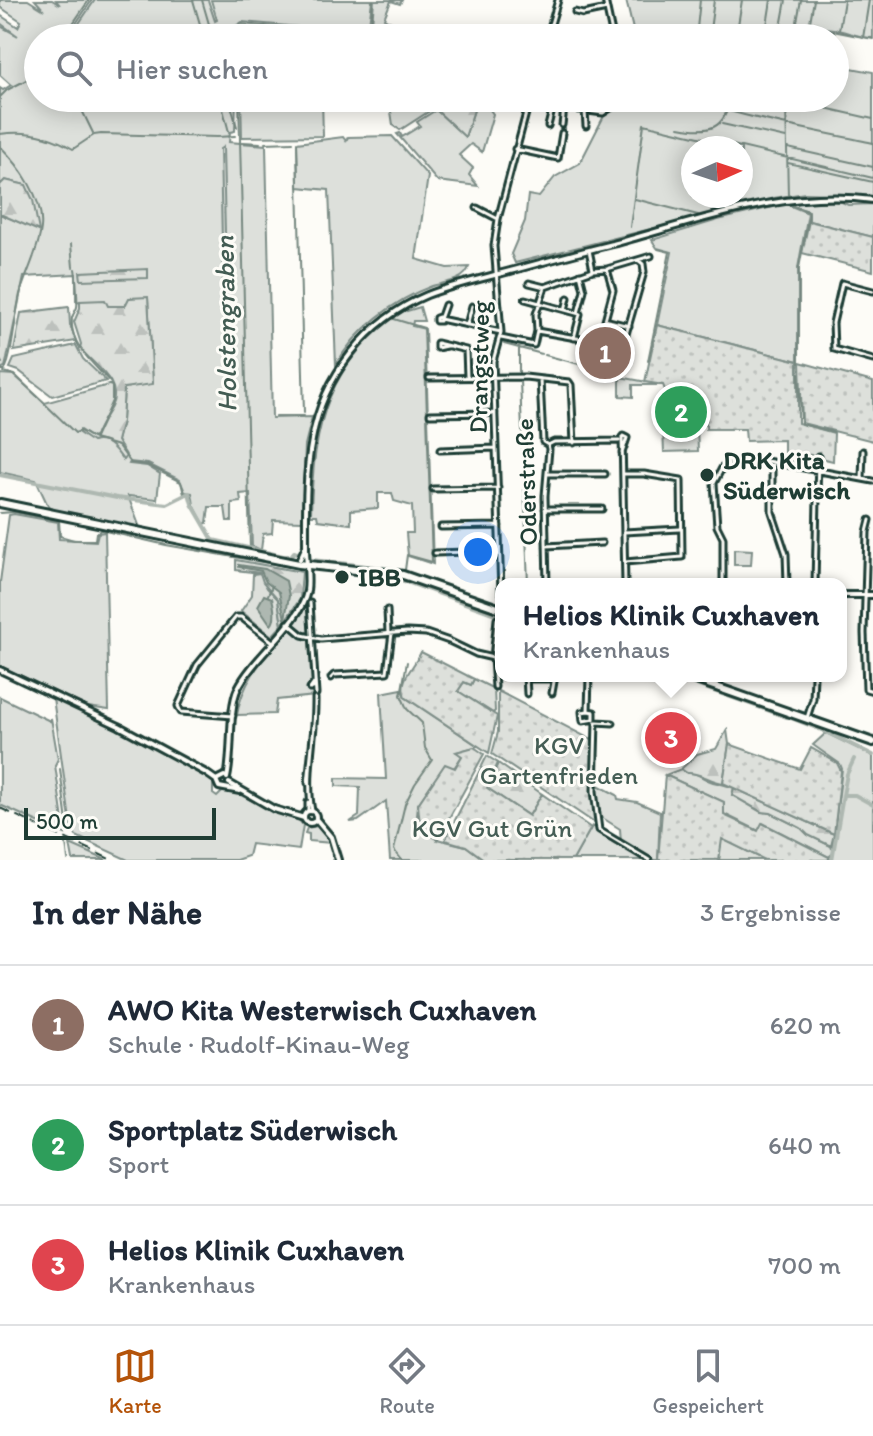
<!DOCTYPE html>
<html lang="de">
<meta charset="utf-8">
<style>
:root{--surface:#fff;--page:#f2f2f3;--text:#1f2937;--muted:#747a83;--line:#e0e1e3;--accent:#b45309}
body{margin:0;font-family:Itim,sans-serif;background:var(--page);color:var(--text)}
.compass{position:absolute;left:681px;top:136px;width:72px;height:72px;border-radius:50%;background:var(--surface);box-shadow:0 4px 20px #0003;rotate:87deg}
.scale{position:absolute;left:24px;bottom:20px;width:192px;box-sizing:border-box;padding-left:8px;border:4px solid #1f3d34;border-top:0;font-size:22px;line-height:28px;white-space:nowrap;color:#1f3d34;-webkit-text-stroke:6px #fdfcf7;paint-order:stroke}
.you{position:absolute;left:478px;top:552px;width:28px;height:28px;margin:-20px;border:6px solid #fff;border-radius:50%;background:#1a73e8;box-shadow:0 0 0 12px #1a73e833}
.badge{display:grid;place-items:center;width:52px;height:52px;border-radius:50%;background:var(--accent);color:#fff;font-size:26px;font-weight:700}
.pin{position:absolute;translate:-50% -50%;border:4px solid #fff;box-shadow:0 2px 8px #0006}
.popup{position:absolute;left:495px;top:578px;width:352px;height:104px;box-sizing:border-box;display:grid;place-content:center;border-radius:16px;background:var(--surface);filter:drop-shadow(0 2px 6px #0005);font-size:26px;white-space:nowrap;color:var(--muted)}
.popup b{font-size:30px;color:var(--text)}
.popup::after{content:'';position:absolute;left:50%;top:100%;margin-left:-16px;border:16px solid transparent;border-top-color:var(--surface)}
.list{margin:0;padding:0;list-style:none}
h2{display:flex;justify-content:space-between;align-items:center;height:104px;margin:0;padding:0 32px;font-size:34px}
h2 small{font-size:26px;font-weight:400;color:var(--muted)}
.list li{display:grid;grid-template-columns:52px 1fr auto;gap:24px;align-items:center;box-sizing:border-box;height:120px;padding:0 32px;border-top:2px solid var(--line)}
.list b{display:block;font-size:30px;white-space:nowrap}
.list p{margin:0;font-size:26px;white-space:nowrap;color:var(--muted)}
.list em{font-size:26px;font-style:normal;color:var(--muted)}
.icon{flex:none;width:44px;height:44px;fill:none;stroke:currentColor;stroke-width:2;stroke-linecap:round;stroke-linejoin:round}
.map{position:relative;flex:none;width:873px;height:860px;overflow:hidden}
.search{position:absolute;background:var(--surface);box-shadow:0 4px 20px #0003;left:24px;right:24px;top:24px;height:88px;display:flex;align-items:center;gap:20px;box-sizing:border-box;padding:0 28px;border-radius:44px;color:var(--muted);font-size:30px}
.sheet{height:464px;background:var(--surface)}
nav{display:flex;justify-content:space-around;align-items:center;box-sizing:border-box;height:112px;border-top:2px solid var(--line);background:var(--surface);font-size:22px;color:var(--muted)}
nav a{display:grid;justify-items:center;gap:4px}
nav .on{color:var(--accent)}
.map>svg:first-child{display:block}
.green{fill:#dde0db;stroke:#7e8e88;stroke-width:2;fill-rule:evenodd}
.forest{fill:url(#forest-firs);stroke:#7e8e88;stroke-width:2}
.garden{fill:url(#garden-dots);stroke:#7e8e88;stroke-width:2}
.water{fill:#aeb8b1;stroke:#75877f;stroke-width:2}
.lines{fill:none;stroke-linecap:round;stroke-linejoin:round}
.stream{stroke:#75877f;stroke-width:2}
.canal{stroke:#aeb8b1;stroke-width:4}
.minor-casing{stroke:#1f3d34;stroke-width:9}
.tertiary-casing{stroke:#1f3d34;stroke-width:10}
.primary-casing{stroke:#1f3d34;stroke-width:12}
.minor{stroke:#fdfcf7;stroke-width:3}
.tertiary{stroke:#fdfcf7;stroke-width:4}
.primary{stroke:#fdfcf7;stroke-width:6}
.rail{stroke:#1f3d34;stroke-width:2;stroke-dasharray:12 6;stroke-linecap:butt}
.poi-dot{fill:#1f3d34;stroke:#fdfcf7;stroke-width:3}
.labels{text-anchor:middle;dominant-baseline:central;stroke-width:6;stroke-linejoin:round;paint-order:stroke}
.street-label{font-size:26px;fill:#1f3d34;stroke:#fdfcf7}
.poi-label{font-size:26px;font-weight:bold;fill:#1f3d34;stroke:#fdfcf7;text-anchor:start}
.park-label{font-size:26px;fill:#455e55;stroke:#fdfcf7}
.water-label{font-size:28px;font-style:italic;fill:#435c53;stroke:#fdfcf7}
</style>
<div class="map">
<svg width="873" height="860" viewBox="0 0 873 860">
<defs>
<pattern id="forest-firs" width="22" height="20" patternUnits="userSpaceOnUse" patternTransform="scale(2)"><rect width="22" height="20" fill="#dde0db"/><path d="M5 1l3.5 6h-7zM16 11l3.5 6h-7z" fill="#bdc1bd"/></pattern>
<pattern id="garden-dots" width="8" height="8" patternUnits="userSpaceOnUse" patternTransform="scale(2)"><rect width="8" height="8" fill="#dde0db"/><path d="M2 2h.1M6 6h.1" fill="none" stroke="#bdc1bd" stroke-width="1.8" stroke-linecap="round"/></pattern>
</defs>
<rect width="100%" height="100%" fill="#fdfcf7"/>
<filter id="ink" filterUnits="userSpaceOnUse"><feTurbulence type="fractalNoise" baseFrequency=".0125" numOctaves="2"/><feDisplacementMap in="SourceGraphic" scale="16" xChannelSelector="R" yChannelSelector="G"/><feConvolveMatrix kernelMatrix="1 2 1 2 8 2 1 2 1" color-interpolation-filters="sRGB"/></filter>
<g filter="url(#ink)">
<path class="green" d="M0 0H28L44 10 35 0H52L60 5 56 0H92L66 38H38V98H236L235 131 230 132 229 142 266 145 272 418 312 417 305 445 302 521 273 520 272 533 263 534 261 550 252 546 250 493 240 494 241 502 232 503V521H227L225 507H209L207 523 204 524 194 505 192 493 185 492 180 480 148 464 130 462 129 464 147 466 160 474 157 499 128 496 140 528 50 510 36 480 0 472V374L14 375 45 403 112 384C118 404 102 418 95 437L92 438 80 431 92 442C105 438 116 448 126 455L117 441 122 421 124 388 153 383 148 298 118 308 76 301V274L24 277 7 359 5 367 0 369V214L38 230 26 185 5 180 0 185V88L3 90 11 85 0 75V26L18 36 0 23V15L18 27 21 21 0 7ZM222 148 227 322 226 335 224 334Z
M95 0H208L215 21 217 20 211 0H372L368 33 242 22 236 26V38H221L219 33 216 34 217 38H69Z
M374 0H402L400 4 391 1 384 18 393 23 387 38H239V29L242 27 371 37Z
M626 0H873V38C855 38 835 25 819 29L814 38H635Z
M835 65 873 72V196L805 193 774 198 515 263 511 254 525 221 528 195 539 197 555 177 580 163 605 114 629 98H835ZM693 148H741V196H693Z
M241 98H322L323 136 242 137Z
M389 98H437L434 108 400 130 393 125Z
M476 104 488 107 493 114 482 152 471 144 459 155 473 168 469 175 478 186 437 181 397 134 400 133 402 137 420 126 417 122 436 110 465 137Z
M392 136 428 176 416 259 447 268 469 267C464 282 445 282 432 286 394 300 355 330 336 365L329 190 298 187 297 143 343 137 346 141 348 137Z
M814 201 842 202 848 205 873 204V237L809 221V211L791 206 790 204Z
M786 204 808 213 798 268V361L657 325 672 252 657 248 652 240 718 220Z
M420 307 424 321H413L412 326 425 329 433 564 408 556 406 533H413L412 506 394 501 392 493H378V508L351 510V524L318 520 317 515H311C313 424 327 362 406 309L407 311Z
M76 345 83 359 106 381 52 396 19 371 10 368 14 359Z
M620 377 663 385H633V397L620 396Z
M665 390 696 397 698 451 664 452 663 428 667 427Z
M784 452 814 457 816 466 813 468 784 462Z
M14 514 58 522 59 539 96 541 98 533 105 532 109 710 88 707 0 666V582L9 515Z
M734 549 752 550 751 565H734Z
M260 573 267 588 278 599 282 625 272 636 241 611 252 595 253 574Z
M309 595 310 633 309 635 294 624Z
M291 629 311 640 314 681 309 686 310 691H315V696L277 700 275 714 237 715C242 681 265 657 286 631Z
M474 679 494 689 495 711 493 713 458 691 464 682 471 685Z
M402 689 405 697 478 746 457 752 462 756 454 768 445 765 418 804 417 815 437 839 466 846 485 860H390L386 801 358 821 350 822 359 816 360 787 336 786V778L386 779 381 693Z
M0 697 50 721 51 718 58 759 55 765 65 834 0 805Z
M53 698 112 725 203 774 213 781V794L217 797 222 792 231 790 274 812 298 819 303 825 299 850 251 844 248 856 236 860H128L76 836 71 827Z
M826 733 873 756V860H831L832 854 829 857 763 823 759 831 724 814 723 802 665 775 681 769 687 773C699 772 702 779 713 782 721 784 727 785 734 788L732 795 761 812 771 813 801 828 808 835 831 846 832 849 842 769 840 764 813 745Z
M596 784 617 795 618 799 637 802 660 812 658 860H573L592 826 621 842 620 829 598 815Z
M317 826 332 843 309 841V834L305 833 307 828Z
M70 844 106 860H73Z"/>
<path class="forest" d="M437 98H470L476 104 465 137 434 108Z
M223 147 227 322V336L224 335 220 149Z
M5 180 26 185 33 200 39 231 0 214V185Z
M148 269V278L81 280 80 272Z
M148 297 153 384 124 388 122 421 117 441 126 456 123 460C115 449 107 437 92 442L79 433 80 430 92 438 95 437C99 425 105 418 111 407 124 382 94 366 80 348L81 344 74 322 80 308V301L105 300 108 306H125L129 298Z
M69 307 70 325 76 341 14 351 21 313Z
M236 560 302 572 300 599 282 625 278 599 263 582 260 573 236 570Z
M727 730 729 744 723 783C709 781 700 772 687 773L681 769 697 754 716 749Z
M498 763 542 794 529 816 486 787Z
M734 788 834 834 831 846 808 835 801 828 771 813 762 812 732 795Z
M721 838 765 860H719Z"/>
<path class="garden" d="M809 221 873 237V271L802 253Z
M657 325 798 361V423L834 433 833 461 820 458V456L784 452V440L746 441 745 429H706V400L665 390 663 385 645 382Z
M800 362 873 382V441L802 423Z
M421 652 474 679 471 685 464 682 458 691 497 716 489 753 405 697C398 679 414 668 421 652Z
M498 691 594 741 592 791 596 824 492 754 498 732Z
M729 744 800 769 811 748 837 763 841 771 834 834 723 783Z
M474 747 484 754 437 840 420 825 418 804 445 764 455 768 462 756 456 752Z
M487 756 498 763 487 788 529 816 542 794 591 828 573 860H485L466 846 445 840Z
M665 775 724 802V815L758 831 762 823 829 857V860H765L722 839 719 860H658Z"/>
<path class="water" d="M239 565 265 569 286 581 289 596 285 619 279 592 266 582 261 571 239 567Z
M264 595 272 598C274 606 277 619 271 625L258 606Z"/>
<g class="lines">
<path class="stream" d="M193 0 204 38
M202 0 213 38
M839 30 844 0
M644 31 688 38
M63 38 89 0
M237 38V28L241 24 370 35 373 0
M696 38 700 0
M709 38 714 0
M736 38 742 0
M765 38 771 0
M779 38 786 0
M794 38 801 0
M807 38 814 0
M815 38 823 29 873 39
M863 38 869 0
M0 97 7 90 38 74
M76 98 93 133
M220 98 229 132
M229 98 237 127
M239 98 250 549
M697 98C714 113 842 136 873 143
M704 98 723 104 726 98
M766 98 786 102 790 100 873 119
M786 102 788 196
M722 124 786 138
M679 127C709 133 725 130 730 98
M0 134C27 130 50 135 73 149L94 135 101 134 217 137 235 136
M243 142 260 143
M297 142 304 413
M265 143 293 142
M0 146C20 166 44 199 41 228 39 250 26 273 20 294 15 317 14 340 8 362L5 370H0
M788 148 873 167
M788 163 873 182
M635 199 698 215
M787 204 808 211 809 215 799 268V363
M664 226 788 196
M630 227 644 124 873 178
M71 244 73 267
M75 269C76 273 78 303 77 307 76 311 73 313 72 318 69 345 94 364 110 382
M504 344 542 354
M519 349V376
M545 355 620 375
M0 360 2 363
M648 361 670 252 658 249
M4 372 15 375 75 433 80 431 94 439 118 446 131 463 147 465 181 482 184 494
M799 373 801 424 833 432
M520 380 528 584
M276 416H304
M95 438 112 401V386L109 385
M0 513 14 512 59 521 60 536 74 540H95L96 533 101 530 166 545 285 566
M394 569 405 570 407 555 432 562 424 328 394 319
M268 595 272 586
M60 769 68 830
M66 843 68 860
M402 860 394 850 405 804 415 784 432 760 425 748 422 723 407 709 401 695 407 662"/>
<path class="canal" d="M0 475 117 498 167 504 189 493 192 504 213 540 283 556H291L294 552 300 554
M312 560 394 569
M396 578 501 616
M672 676 787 717
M791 718 824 731 873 755
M854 759 847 774 843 795H855L873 805
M832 860 843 795"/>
<defs>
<path id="minor" d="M605 0 613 38
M575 12 583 14 607 9
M547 38 558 0
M582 38H585
M529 103 603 113 618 103
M585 111 586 126
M562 125 564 108
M548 126 553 106
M515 149 558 158 562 133
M477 208 498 219
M607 269 613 290 605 320 629 326
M593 270 607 269 651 256
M529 283 545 287
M873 291 842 283 833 323 834 349 873 360
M525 299 580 314 574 338
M445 305 440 319V321H436V318L439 317 440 319 501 332
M565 310 568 298
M578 313 584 290 580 274
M467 325 472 306
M537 331 582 339 615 350 622 348 644 272 643 264 638 260
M501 338 534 345 537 331 536 314 545 287 593 270 589 250
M446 346 437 348V343L466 350 467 377
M429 378 525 377 569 382 571 385 574 443
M540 379 543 442 548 445 549 449 545 496 547 584
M430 414 495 413
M622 437 625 584
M548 445 554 442 619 441
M440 450 496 448
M622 453 627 438 623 436
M772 462V512L786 554 787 584
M549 474H605
M623 474H644L681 480 682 557 625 562
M862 478 863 451
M433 489 498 488
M545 509H602
M870 520 867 532 864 633 866 689 873 691
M441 527 499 526
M624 532 680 529
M546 546 602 543
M435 553 499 551
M723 584V538L717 526 714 483 722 468 734 461 761 460 873 481
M815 584 818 456
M501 592 493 361 501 332 494 246 498 219 530 98
M310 603 316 694
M387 610 388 633
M288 623 302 635 321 639 407 632 426 633 449 641 476 654 493 658
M526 676 527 694
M331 678 334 675 387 672 392 633
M527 679H555
M315 682 310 689 315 687
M495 687 493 658 497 619
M552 693 555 676
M588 711 582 712 583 721 594 719V712L588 711 589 676
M233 716 181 712 178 706 197 665 236 617H241L273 642
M807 718 813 699 814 676
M596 722 594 791 599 830 649 860
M597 722 613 723
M308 783 314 727
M308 802V811
M312 811C305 774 316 735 315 698"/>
<path id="tertiary" d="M300 559 305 548
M841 595H873
M0 670 119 726 206 773 216 780 219 787 240 791
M227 778C233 752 228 709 238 688 253 657 301 623 307 591 309 577 306 562 306 548 306 513 305 475 312 440 323 376 367 320 427 295 455 284 485 278 514 270 547 261 580 252 613 244 697 221 785 188 873 200
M216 780 224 776
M229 783 274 809 304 818
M304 817a6 6 0 1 1 12 0a6 6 0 1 1-12 0Z
M316 819 331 837 338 860"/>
<path id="primary" d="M0 503 299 564 403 575 501 609
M685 676 873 742"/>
</defs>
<use href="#minor" class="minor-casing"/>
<use href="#tertiary" class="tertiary-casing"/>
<use href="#primary" class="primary-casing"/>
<use href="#minor" class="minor"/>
<use href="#tertiary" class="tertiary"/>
<use href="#primary" class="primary"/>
<path class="rail" d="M0 808 112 860"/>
</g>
</g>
<g class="poi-dot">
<circle cx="707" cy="475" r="8"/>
<circle cx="342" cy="577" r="8"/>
</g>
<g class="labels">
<g class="street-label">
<text transform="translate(479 367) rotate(-89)">Drangstweg</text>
<text transform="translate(526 482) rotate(-92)">Oderstraße</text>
</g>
<g class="poi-label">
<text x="723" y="460">DRK Kita<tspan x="723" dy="30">Süderwisch</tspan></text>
<text x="358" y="577">IBB</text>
</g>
<g class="park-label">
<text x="559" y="745">KGV<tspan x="559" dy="30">Gartenfrieden</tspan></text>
<text x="492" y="828">KGV Gut Grün</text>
</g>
<g class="water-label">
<text transform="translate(225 324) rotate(-91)">Holstengraben</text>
</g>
</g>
</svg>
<svg class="compass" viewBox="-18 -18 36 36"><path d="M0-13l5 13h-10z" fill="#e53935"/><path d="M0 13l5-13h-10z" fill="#747a83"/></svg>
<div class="scale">500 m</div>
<div class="you"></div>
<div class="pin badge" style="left:605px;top:353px;background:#8d6e63">1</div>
<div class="pin badge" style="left:681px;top:412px;background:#2e9e5b">2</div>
<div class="pin badge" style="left:671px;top:738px;background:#e0444e">3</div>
<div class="popup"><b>Helios Klinik Cuxhaven</b>Krankenhaus</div>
<div class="search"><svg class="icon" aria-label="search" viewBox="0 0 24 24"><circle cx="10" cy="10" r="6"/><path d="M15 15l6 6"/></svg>Hier suchen</div>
</div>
<section class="sheet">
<h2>In der Nähe<small>3 Ergebnisse</small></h2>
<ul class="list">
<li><span class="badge" style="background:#8d6e63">1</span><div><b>AWO Kita Westerwisch Cuxhaven</b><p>Schule · Rudolf-Kinau-Weg</p></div><em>620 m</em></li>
<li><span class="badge" style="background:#2e9e5b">2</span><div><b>Sportplatz Süderwisch</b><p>Sport</p></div><em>640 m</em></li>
<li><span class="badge" style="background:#e0444e">3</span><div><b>Helios Klinik Cuxhaven</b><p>Krankenhaus</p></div><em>700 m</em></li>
</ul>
</section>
<nav>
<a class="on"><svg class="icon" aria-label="map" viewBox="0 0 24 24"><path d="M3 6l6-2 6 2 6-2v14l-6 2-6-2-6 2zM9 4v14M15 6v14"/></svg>Karte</a>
<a><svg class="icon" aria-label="directions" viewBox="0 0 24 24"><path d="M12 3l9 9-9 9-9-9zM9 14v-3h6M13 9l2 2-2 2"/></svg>Route</a>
<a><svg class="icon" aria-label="saved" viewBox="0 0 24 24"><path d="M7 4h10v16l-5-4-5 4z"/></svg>Gespeichert</a>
</nav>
